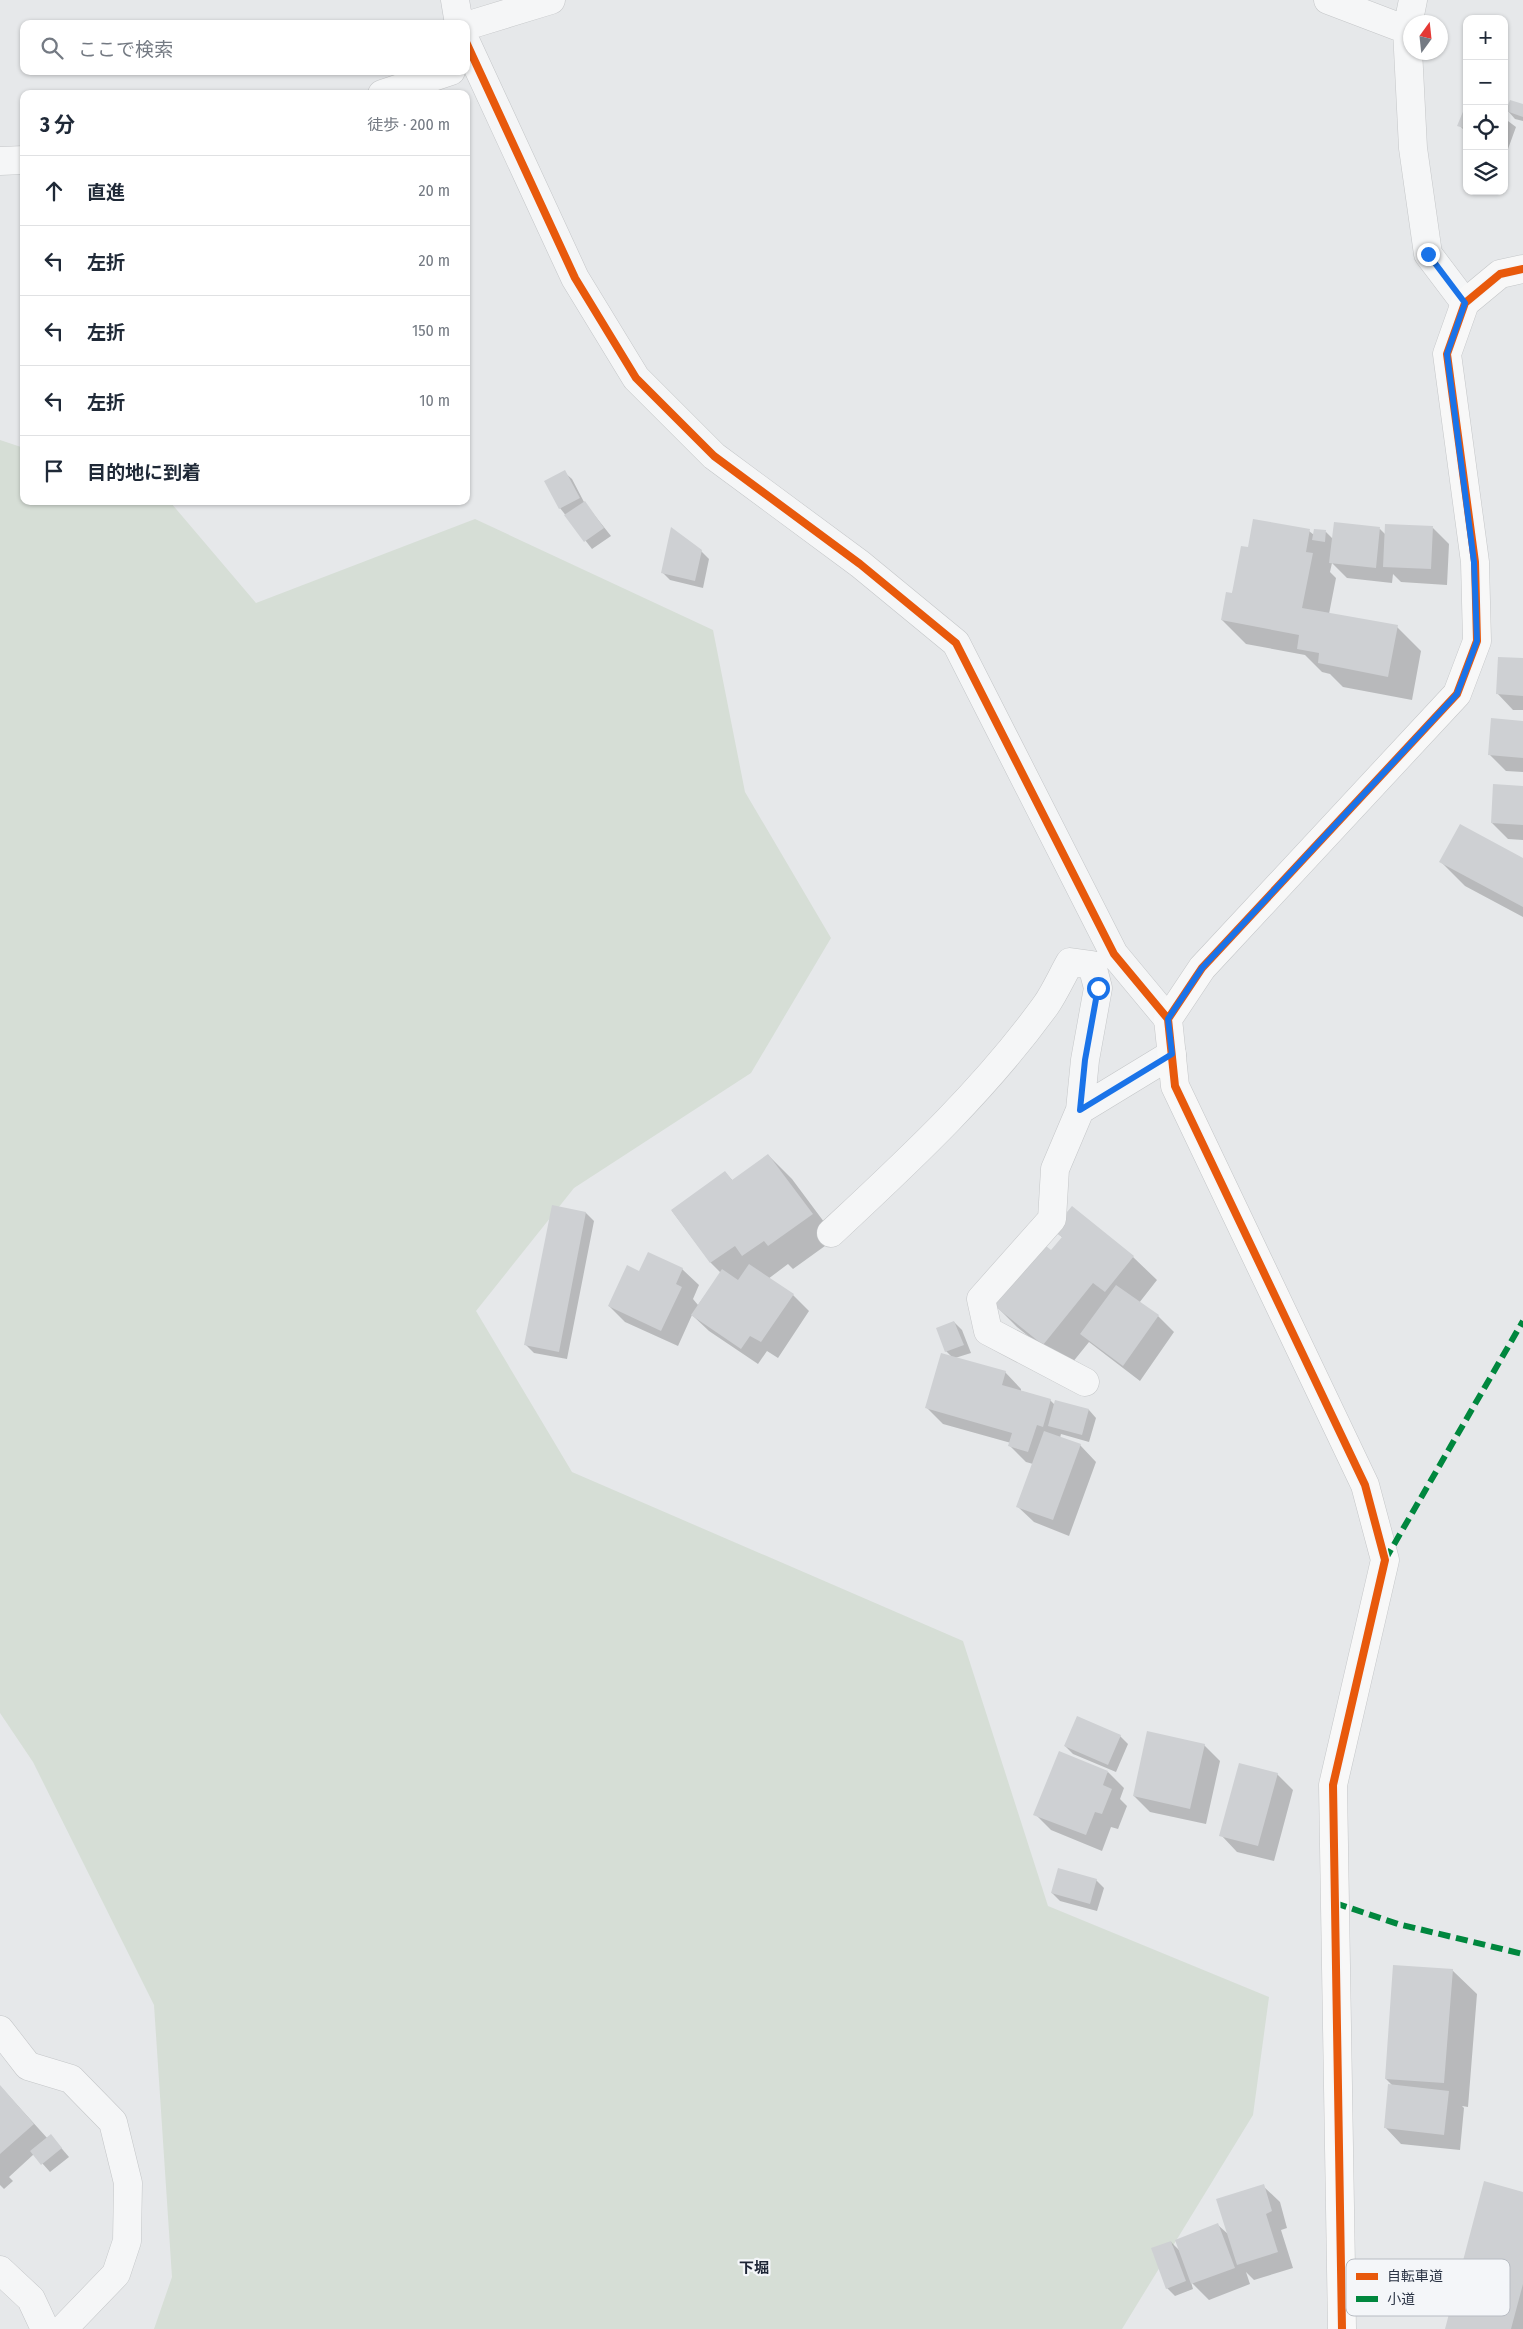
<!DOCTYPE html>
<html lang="ja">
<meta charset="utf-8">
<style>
:root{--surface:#fff;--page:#f2f2f3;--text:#1f2937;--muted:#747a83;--line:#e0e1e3}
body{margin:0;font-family:"Fira Sans Condensed","Noto Sans JP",sans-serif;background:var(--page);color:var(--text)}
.controls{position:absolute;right:15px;top:15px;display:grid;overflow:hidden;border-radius:10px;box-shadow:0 1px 4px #0004}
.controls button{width:45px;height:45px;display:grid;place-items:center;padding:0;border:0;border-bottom:1px solid var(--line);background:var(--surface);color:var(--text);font:25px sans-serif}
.compass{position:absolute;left:1403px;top:15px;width:45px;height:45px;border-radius:50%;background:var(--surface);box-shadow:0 1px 4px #0004;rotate:15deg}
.stop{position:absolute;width:15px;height:15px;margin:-11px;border:4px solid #1a73e8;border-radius:50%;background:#fff}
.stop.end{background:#1a73e8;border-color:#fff;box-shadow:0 1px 5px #0008}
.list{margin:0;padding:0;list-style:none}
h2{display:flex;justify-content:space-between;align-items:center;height:65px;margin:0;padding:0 20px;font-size:21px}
h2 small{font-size:16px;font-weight:400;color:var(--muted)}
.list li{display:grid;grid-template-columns:32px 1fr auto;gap:15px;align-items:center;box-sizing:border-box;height:70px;padding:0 20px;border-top:1px solid var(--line)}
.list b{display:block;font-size:19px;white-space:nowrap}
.list em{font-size:16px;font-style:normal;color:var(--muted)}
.icon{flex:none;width:28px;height:28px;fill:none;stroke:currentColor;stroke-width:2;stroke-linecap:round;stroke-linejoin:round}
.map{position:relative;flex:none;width:1523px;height:2329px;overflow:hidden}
.search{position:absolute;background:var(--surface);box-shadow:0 1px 4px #0004;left:20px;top:20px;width:450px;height:55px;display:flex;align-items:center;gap:12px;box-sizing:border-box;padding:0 18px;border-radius:10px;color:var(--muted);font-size:19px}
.panel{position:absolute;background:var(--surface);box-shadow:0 1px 4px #0004;left:20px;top:90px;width:450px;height:415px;border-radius:10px}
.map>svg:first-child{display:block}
.green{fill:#d6ded6}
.shadow{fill:#0003}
.building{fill:#ced0d3}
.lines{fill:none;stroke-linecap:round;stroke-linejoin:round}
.street-casing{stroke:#c4c6c8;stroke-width:29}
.secondary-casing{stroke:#c4c6c8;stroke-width:29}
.street{stroke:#f5f6f7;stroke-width:28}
.secondary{stroke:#f8f8f8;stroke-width:28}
.quiet{stroke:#00873e;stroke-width:6;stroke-dasharray:12 6;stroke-linecap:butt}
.cycleway-casing{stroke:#f4f6f9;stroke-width:11}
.cycleway{stroke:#e8590c;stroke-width:8}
.route{stroke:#1a73e8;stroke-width:6}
.labels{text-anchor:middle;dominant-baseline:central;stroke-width:4.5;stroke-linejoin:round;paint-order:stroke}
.quarter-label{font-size:15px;font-weight:bold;fill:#1d2536;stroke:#f4f6f9}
.key{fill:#f4f6f9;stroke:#b8bcc3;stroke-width:1}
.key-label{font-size:14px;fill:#2b3445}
</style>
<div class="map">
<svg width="1523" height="2329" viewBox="0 0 1523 2329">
<rect width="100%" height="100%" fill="#e6e8ea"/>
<path class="green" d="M0 440 24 448V501L171 503 256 603 475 519 713 630 745 792 831 938 751 1073 574 1188 476 1311 572 1472 963 1641 1048 1906 1269 1997 1253 2115 1122 2329H154L172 2277 154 2005 33 1762 0 1713Z"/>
<path class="shadow" d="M1467 105V133L1459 125Z
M1523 106V121L1515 119 1508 111Z
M1504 118 1516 127 1508 149 1504 147Z
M564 472 572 479 584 502 611 536 592 549 560 508Z
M1433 528 1449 544 1447 585 1401 582 1393 574 1392 583 1347 578 1332 563 1330 572 1336 578 1329 614 1397 627 1421 651 1412 700 1343 687 1330 674 1322 672 1305 655 1246 644 1222 620 1249 549 1309 531 1314 535 1326 532 1333 539 1380 529 1386 535Z
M701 551 709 559 703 588 670 580 662 572Z
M1523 660V710H1513L1497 693Z
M1523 722V772L1506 771 1490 755Z
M1523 787V840L1508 839 1492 823Z
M1523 859V917L1465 886 1441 862Z
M768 1155 792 1179 836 1238 793 1269 788 1264 768 1279 793 1295 809 1311 778 1358 767 1351 758 1364 709 1331 692 1315 678 1346 625 1322 609 1306 640 1273 682 1269 699 1285 693 1299 698 1305 721 1273 711 1263 672 1211 725 1172 733 1181Z
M553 1207 586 1213 594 1221 567 1359 534 1353 526 1345Z
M1054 1230 1133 1257 1157 1280 1139 1303 1158 1316 1174 1332 1140 1381 1089 1342 1068 1368 1017 1327 993 1303 1051 1252 1063 1238Z
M954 1322 962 1330 971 1353 955 1358 1005 1372 1021 1389V1391L1050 1400 1055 1405 1089 1410 1096 1418 1089 1442 1061 1434 1060 1438 1080 1445 1096 1462 1069 1536 1034 1522 1017 1506 1033 1464 1026 1462 1010 1446 1011 1443 943 1424 927 1408 952 1357 946 1351Z
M1120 1736 1128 1744 1116 1772 1073 1754 1065 1746Z
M1204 1745 1220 1761 1206 1824 1150 1812 1134 1796Z
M1108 1772 1124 1788 1120 1799 1127 1806 1118 1829 1111 1827 1102 1851 1051 1830 1035 1814Z
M1277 1774 1293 1790 1274 1861 1237 1852 1221 1835Z
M1096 1880 1104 1888 1097 1911 1060 1901 1052 1893Z
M1452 1970 1477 1994 1468 2107 1462 2106 1464 2108 1460 2150 1401 2144 1385 2127 1393 2086 1386 2079Z
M0 2086 48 2139 51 2136 69 2157 50 2172 34 2154 9 2177 13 2181 4 2189 0 2185Z
M1263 2186 1280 2202 1287 2228 1281 2230 1293 2268 1254 2280 1246 2272 1250 2284 1209 2300 1191 2282 1193 2289 1175 2296 1167 2288 1171 2242 1181 2252 1218 2225 1229 2235Z
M1523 2193V2329H1447Z"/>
<path class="building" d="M1510 100 1523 104V117L1506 111Z
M1467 102V129L1457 126Z
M565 470 580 498 559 509 544 481Z
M585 501 604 528 584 542 564 515Z
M1253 519 1310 529 1306 552 1313 553 1302 608 1398 625 1388 677 1318 663 1319 653 1297 649 1299 635 1221 620 1226 592 1232 593 1241 546 1248 547Z
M1334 522 1380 527 1376 568 1329 563Z
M1385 524 1433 526 1431 569 1383 567Z
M671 527 702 550 695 581 661 573Z
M1314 529 1326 530 1325 542 1312 540Z
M1498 657 1523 658V696L1496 694Z
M1491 718 1523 721V758L1488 755Z
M1493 784 1523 786V825L1491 823Z
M1460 824 1523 858V907L1439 862Z
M768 1154 813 1214 768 1246 764 1241 742 1256 735 1246 710 1263 671 1210 725 1171 732 1180Z
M552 1205 586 1212 559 1352 524 1345Z
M1072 1206 1134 1256 1105 1292 1093 1283 1043 1345 991 1303 1041 1242 1051 1250 1062 1237 1052 1230Z
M648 1252 683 1268 676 1284 682 1287 661 1331 608 1306 627 1265 639 1271Z
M749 1264 794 1294 761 1342 750 1336 741 1349 691 1315 722 1269 738 1280Z
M1116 1285 1159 1315 1123 1366 1080 1334Z
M954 1321 964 1345 945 1352 936 1328Z
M941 1353 1006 1371 1002 1385 1051 1399 1043 1427 1037 1425 1028 1452 1008 1446 1012 1433 925 1408Z
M1055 1400 1089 1409 1082 1435 1048 1426Z
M1044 1431 1081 1444 1053 1520 1016 1507Z
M1077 1716 1121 1735 1108 1765 1064 1746Z
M1147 1731 1205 1744 1190 1809 1133 1796Z
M1059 1751 1108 1771 1103 1785 1112 1789 1102 1814 1095 1812 1086 1835 1033 1815Z
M1239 1763 1278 1773 1258 1846 1219 1836Z
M1058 1868 1097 1879 1090 1904 1051 1893Z
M1393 1965 1453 1969 1444 2083 1385 2079Z
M1388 2084 1449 2091 1444 2135 1384 2128Z
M0 2085 34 2124 0 2154Z
M51 2134 62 2148 41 2165 30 2151Z
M1484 2181 1523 2192V2284L1511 2329H1445Z
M1264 2184 1272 2211 1266 2214 1278 2252 1237 2265 1216 2199Z
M1218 2223 1235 2268 1191 2284 1175 2240Z
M1171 2241 1186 2281 1166 2289 1151 2248Z"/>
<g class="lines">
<defs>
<path id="street" d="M455 0 459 24
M1328 0 1407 30
M1413 0 1407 30 1413 148 1428 254 1465 303
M466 26 551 0
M466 42 575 278 636 378 714 456 860 564 956 643 1114 954 1168 1019
M382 94 451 71
M0 161 24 160
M831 1233C908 1161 983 1092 1046 1005 1055 992 1062 976 1070 962L1092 965 1098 988 1085 1060 1080 1110
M1085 1382 988 1331 981 1299 1052 1219 1055 1169 1080 1110 1172 1054
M0 2030 28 2066 71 2079 113 2122 128 2183 127 2241 116 2274 63 2329
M0 2270 31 2299 45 2329"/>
<path id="secondary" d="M1342 2329 1333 1785 1385 1560 1365 1485 1175 1086 1168 1019 1202 968 1457 694 1477 641 1475 562 1447 354 1465 303 1500 274 1523 269"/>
</defs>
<use href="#street" class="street-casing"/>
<use href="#secondary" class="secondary-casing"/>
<use href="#street" class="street"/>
<use href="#secondary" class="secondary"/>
<path class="quiet" d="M1385 1560 1523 1321
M1335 1903 1398 1924 1523 1954"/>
<defs>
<path id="cycleway" d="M466 42 575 278 636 378 714 456 860 564 956 643 1114 954 1168 1019
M1342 2329 1333 1785 1385 1560 1365 1485 1175 1086 1168 1019 1202 968 1457 694 1477 641 1475 562 1447 354 1465 303 1500 274 1523 269"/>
</defs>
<use href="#cycleway" class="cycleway-casing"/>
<use href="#cycleway" class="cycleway"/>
</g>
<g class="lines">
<path class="route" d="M1098 988 1085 1060 1080 1110 1172 1054 1168 1019 1202 968 1457 694 1477 641 1474 562 1447 354 1465 303 1428 254"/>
</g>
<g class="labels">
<g class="quarter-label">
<text x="754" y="2268">下堀</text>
</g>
</g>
<rect x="1346" y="2259" width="164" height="57" rx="8" class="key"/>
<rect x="1356" y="2273" width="22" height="7" fill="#e8590c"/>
<rect x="1356" y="2296" width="22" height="6" fill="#00873e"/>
<g class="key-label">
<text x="1387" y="2281">自転車道</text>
<text x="1387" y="2304">小道</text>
</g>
</svg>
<div class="controls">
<button>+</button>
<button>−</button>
<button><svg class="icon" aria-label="locate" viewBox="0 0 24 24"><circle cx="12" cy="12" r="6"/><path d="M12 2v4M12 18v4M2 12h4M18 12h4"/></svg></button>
<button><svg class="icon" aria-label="layers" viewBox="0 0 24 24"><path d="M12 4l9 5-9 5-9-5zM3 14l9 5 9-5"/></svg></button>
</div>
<svg class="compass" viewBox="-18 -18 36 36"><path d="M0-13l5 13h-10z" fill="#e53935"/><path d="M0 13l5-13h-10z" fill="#747a83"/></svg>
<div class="stop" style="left:1098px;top:988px"></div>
<div class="stop end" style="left:1428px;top:254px"></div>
<div class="search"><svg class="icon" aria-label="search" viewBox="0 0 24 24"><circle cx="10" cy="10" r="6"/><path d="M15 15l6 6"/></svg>ここで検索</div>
<section class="panel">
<h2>3 分<small>徒歩 · 200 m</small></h2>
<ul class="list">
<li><svg class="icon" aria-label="ahead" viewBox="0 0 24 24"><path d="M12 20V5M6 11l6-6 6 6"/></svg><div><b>直進</b></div><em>20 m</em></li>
<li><svg class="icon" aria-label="left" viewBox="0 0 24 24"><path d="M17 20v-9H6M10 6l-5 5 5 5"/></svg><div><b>左折</b></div><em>20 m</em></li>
<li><svg class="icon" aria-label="left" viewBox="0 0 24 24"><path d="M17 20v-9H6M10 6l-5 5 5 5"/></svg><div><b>左折</b></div><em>150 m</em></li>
<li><svg class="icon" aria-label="left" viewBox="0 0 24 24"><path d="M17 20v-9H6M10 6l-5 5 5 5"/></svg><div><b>左折</b></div><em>10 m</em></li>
<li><svg class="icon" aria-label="arrive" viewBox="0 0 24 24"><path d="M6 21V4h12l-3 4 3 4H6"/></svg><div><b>目的地に到着</b></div></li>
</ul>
</section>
</div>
